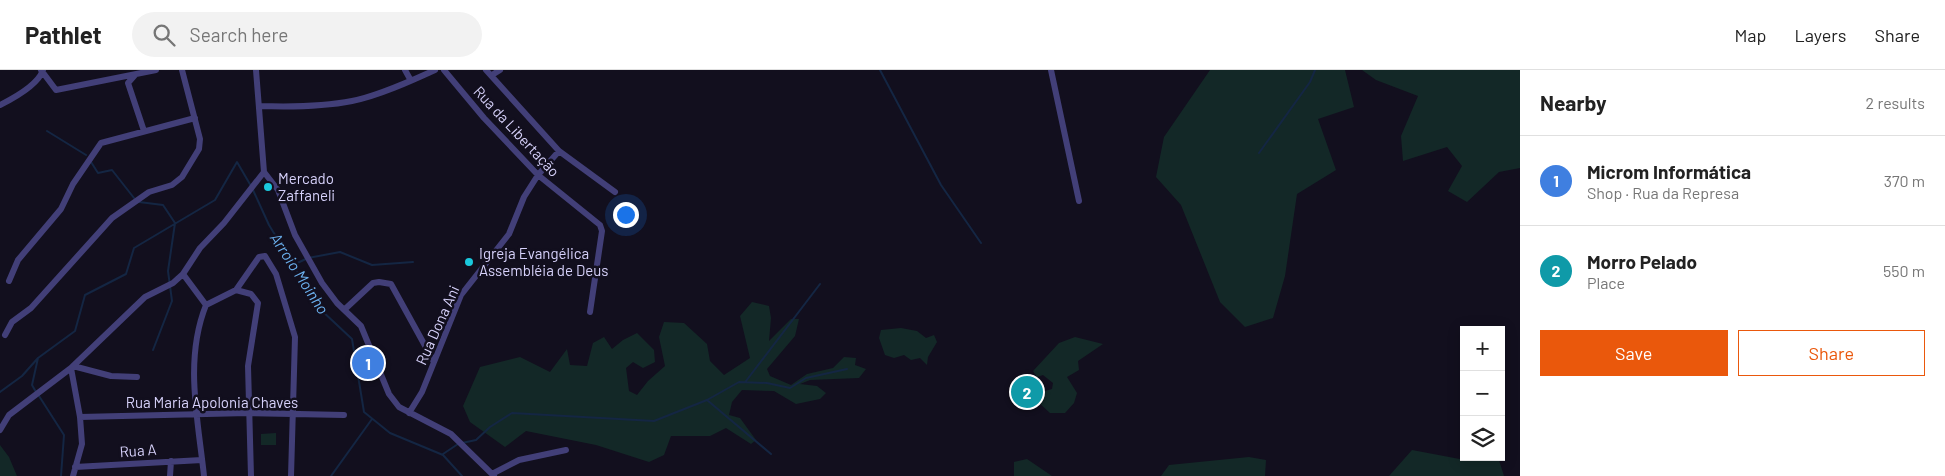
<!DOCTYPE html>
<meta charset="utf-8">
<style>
:root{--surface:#fff;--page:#f2f2f2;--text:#222;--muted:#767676;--line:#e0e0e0;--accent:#ea580c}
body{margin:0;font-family:Barlow,sans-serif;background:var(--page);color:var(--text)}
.controls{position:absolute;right:15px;bottom:15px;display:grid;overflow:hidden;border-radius:0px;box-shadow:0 2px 12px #0003}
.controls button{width:45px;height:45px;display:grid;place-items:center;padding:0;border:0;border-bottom:1px solid var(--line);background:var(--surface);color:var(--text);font:25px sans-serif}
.you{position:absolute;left:625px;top:144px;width:18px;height:18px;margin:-12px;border:4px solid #fff;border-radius:50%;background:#1a73e8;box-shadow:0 0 0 8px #1a73e833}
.badge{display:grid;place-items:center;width:32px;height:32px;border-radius:50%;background:var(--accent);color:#fff;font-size:16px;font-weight:700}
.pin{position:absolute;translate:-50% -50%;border:2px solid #fff;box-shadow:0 1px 5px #0006}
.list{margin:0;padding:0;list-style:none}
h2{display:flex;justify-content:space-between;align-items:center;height:65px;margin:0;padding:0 20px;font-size:21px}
h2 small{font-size:16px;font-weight:400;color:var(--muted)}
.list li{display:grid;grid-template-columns:32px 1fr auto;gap:15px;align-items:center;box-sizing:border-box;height:90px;padding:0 20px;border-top:1px solid var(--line)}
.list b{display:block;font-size:19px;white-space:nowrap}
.list p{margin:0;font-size:16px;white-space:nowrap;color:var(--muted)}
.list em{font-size:16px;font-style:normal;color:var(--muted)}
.actions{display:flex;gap:10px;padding:15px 20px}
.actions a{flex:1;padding:11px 0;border:1px solid var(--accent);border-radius:0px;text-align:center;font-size:18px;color:var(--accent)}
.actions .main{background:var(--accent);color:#fff}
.icon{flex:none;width:28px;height:28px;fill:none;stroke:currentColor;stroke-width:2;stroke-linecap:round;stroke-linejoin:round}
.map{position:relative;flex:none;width:1520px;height:406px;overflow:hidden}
header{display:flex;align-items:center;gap:30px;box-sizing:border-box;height:70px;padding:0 25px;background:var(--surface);border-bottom:1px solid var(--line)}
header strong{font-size:24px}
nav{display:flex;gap:28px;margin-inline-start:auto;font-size:18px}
.search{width:350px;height:45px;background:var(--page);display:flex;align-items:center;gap:12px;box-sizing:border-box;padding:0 18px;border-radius:28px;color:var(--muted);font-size:19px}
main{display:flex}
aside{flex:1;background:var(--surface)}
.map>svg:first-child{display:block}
.green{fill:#132827}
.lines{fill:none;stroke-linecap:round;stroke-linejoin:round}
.stream{stroke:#142643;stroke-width:2}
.minor{stroke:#423f78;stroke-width:6}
.poi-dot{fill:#1ac8dd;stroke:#120f1e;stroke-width:2}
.labels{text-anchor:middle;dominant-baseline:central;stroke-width:5;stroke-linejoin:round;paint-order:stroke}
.street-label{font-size:15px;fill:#d6d1fa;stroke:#120f1e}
.poi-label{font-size:15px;fill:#d6d1fa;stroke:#120f1e;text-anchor:start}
.water-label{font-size:16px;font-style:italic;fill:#6bb0ee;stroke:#120f1e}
</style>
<header>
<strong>Pathlet</strong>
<div class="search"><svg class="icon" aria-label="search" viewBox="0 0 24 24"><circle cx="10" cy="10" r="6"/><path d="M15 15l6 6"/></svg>Search here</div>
<nav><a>Map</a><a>Layers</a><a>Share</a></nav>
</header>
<main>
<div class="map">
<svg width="1520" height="406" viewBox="0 0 1520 406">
<rect width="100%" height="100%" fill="#120f1e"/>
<path class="green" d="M1210 0H1345L1354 37 1318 49 1336 100 1297 124 1285 206 1273 248 1245 257 1220 232 1181 135 1156 107 1164 67Z
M1362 0H1520V98L1499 102 1467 132 1448 121 1462 96 1447 77 1403 91 1401 66 1418 26 1376 10Z
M752 232 769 236 771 248 769 271 791 249H799L795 266 767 299 770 306 791 315 807 304 833 298 844 287 856 288 855 295 866 299 859 308 810 310 800 314 817 316 826 323 820 329 796 334 774 321 742 320 732 332 729 345 740 348 756 370 751 374 726 358 710 366H671L664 385 649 392 596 375 526 361 505 377 470 352 463 336 480 297 520 287 550 302 567 279 570 295 587 296 593 273 604 267 612 279 623 270 637 263 654 280 655 292 643 298 633 292 626 298 629 321 637 325 648 311 665 296 659 267 664 252 684 253 707 274 710 291 724 305 750 288 740 246Z
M901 258 917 261 926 268 934 265 937 272 928 287 927 295 920 288 911 290 904 285 894 288 885 285 879 268 881 260Z
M1075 267 1103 274 1078 291 1079 300 1067 307 1077 323 1074 333 1065 343H1050L1037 331 1038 323 1052 319 1053 313 1043 305 1037 307 1033 301 1059 273Z
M276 363V375H261V364Z
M0 375 9 387 17 406H0Z
M1412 380 1465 390 1498 387 1504 406H1389Z
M1249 387 1266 390 1265 406H1161L1169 395Z
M1027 389 1052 406H1014V392Z"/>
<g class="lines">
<path class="stream" d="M880 0 941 115 981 173
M47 61 86 85
M1259 83 1310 12 1315 0
M91 92 98 103 112 100 134 128
M253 120 269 155 320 239 352 269 364 342 390 363 443 385 462 406
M139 132 163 135 175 153 168 201 172 231 153 280
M293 195 308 188 340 182 372 195 413 192
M746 311 820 214
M0 322 22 306 38 288 75 261 85 225 126 204 134 178 215 130 237 92 251 116
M36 322 32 315 38 288
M39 326 64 365 61 406
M707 330 771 384
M462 373 476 370 490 357 512 343 654 351 707 330 739 312 767 313 790 318 806 308 847 299
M443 384 458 374
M331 406 372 349"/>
<path class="minor" d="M41 0 56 20 156 0
M256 0 264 102 278 120 295 165 322 213 337 233 361 256 389 324 399 337 451 364 494 406
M405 0 410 9
M444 0 484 48 538 105 600 155 602 161 590 242
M486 0 559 81 615 122
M1051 0 1079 131
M135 5 128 13 144 61
M492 5 500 0
M0 35C14 28 38 15 43 0
M259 36C289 37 322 37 352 31 378 26 411 11 435 0
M183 204 206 235C184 290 198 349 204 406
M9 211 18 190 61 139 73 114 101 73 195 48
M236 220 251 224 258 233 248 296 251 406
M206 235 236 220 259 187 265 186 276 204 295 267 291 406
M344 240 373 213 379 212 391 214 434 292
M5 265 12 252 31 238 112 148 149 122 172 115 182 107 199 79 200 69 182 0
M73 296 111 306 137 307
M409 343 422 322 461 225 509 164 524 127 538 105 559 81
M80 347 248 343 344 345
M0 360 9 345 71 298
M75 397 202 390
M492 404 519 390 566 380
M73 406 82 374 80 347 71 298 145 227 173 213 183 204 200 178 224 153 264 102
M170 406 171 391"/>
</g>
<g class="poi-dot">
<circle cx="268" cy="117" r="5"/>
<circle cx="469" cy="192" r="5"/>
</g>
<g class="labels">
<g class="street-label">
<text transform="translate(517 61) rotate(47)">Rua da Libertação</text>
<text transform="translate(437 255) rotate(-66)">Rua Dona Ani</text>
<text x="212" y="332">Rua Maria Apolonia Chaves</text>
<text transform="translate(138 380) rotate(-4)">Rua A</text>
</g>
<g class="poi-label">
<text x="278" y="108">Mercado<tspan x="278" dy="17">Zaffaneli</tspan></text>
<text x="479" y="183">Igreja Evangélica<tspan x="479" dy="17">Assembléia de Deus</tspan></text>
</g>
<g class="water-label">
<text transform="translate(300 203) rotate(57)">Arroio Moinho</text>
</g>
</g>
</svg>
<div class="controls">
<button>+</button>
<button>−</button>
<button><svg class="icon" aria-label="layers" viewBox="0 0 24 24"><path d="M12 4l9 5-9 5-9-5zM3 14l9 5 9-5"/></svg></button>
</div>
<div class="you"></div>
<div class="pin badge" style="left:368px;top:293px;background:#3f7fe0">1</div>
<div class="pin badge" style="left:1027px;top:322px;background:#0f9aa8">2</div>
</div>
<aside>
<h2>Nearby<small>2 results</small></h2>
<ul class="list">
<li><span class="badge" style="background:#3f7fe0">1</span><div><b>Microm Informática</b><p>Shop · Rua da Represa</p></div><em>370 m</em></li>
<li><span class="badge" style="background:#0f9aa8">2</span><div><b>Morro Pelado</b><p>Place</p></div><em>550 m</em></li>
</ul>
<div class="actions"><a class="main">Save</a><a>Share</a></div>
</aside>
</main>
